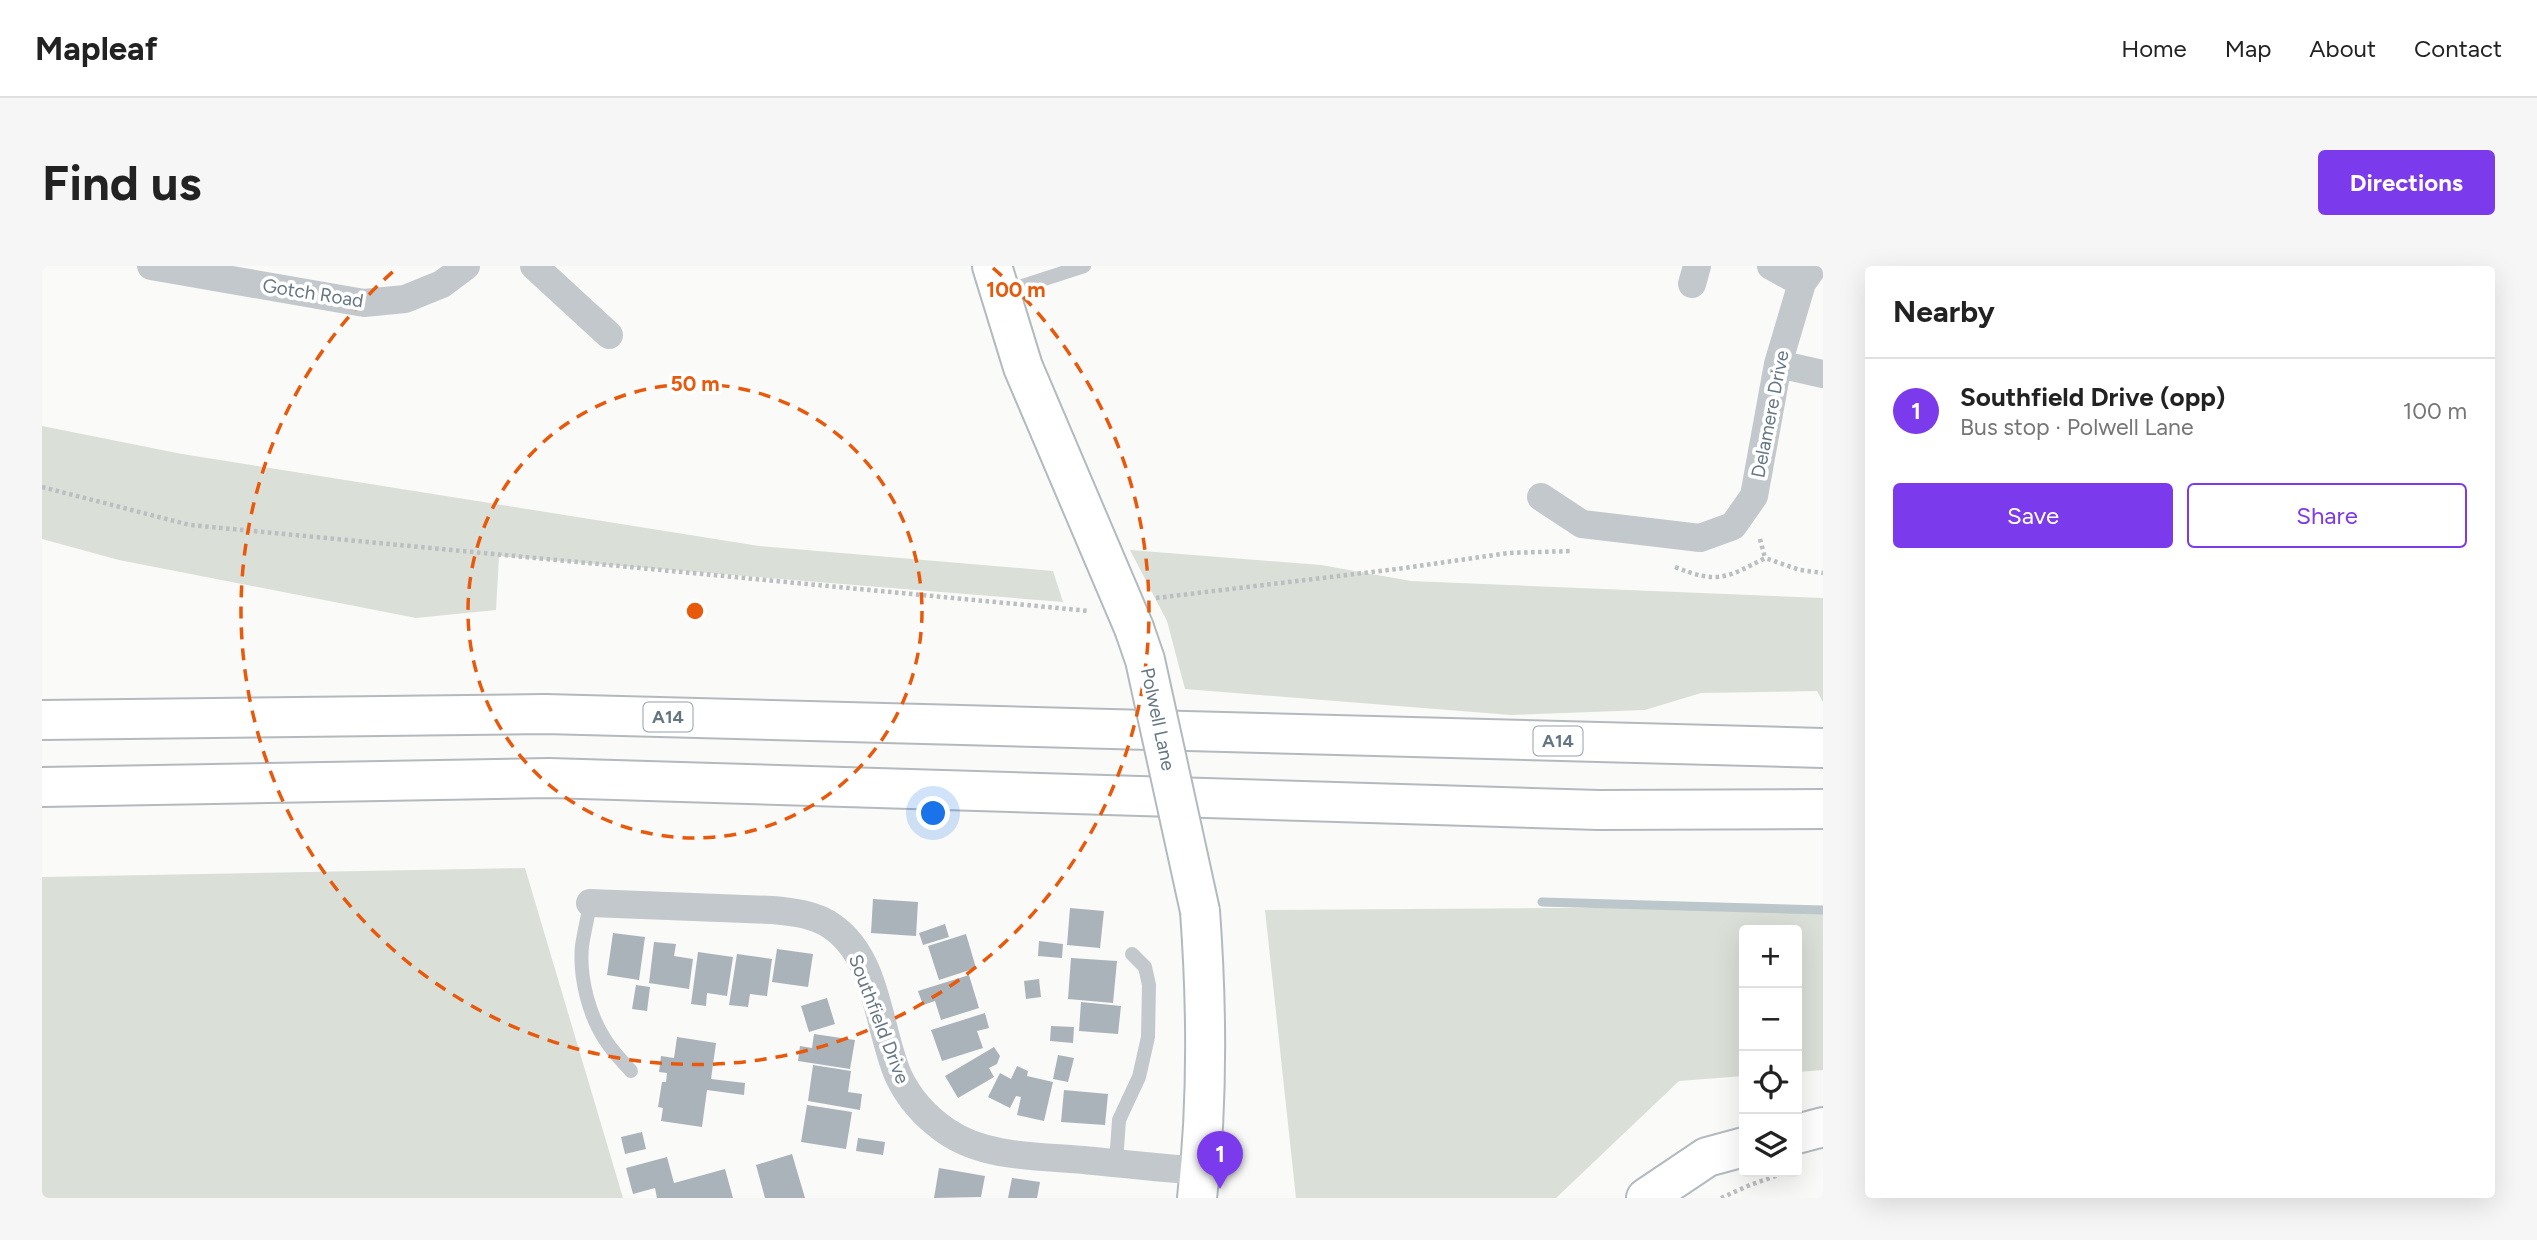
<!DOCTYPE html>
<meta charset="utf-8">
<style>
:root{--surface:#fff;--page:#f6f6f6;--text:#222;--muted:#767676;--line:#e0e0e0;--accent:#7c3aed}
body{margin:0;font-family:Figtree,sans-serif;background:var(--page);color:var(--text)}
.controls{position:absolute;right:21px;bottom:21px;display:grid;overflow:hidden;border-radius:7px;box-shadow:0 7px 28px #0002}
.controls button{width:63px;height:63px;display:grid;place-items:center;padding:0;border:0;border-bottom:2px solid var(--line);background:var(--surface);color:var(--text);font:35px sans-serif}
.you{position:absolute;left:892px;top:548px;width:24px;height:24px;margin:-18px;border:5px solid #fff;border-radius:50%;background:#1a73e8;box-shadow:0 0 0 10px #1a73e833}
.badge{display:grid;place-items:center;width:46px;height:46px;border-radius:50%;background:var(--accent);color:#fff;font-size:23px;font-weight:700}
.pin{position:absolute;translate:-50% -58px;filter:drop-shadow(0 2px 4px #0008)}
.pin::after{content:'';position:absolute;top:37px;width:24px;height:21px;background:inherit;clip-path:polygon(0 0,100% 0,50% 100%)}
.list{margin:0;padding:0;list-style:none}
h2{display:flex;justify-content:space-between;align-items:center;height:91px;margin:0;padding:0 28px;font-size:30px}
h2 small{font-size:23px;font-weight:400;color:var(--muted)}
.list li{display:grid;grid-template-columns:46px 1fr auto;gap:21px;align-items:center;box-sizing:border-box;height:105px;padding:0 28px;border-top:2px solid var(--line)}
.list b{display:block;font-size:26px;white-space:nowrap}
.list p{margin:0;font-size:23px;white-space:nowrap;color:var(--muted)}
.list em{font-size:23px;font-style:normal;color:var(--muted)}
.actions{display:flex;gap:14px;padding:21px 28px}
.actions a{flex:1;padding:16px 0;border:2px solid var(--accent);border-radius:7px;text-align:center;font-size:24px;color:var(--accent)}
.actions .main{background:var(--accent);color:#fff}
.icon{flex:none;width:38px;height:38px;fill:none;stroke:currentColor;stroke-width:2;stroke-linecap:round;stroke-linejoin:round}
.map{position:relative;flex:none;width:1781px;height:932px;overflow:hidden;border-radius:7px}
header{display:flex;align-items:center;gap:42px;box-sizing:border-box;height:98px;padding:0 35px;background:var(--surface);border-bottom:2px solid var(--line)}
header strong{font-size:33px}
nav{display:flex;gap:38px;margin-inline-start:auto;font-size:24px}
.intro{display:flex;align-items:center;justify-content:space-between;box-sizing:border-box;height:168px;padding:0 42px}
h1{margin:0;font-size:49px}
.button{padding:18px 32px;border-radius:7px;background:var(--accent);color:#fff;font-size:24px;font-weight:700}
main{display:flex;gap:42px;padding:0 42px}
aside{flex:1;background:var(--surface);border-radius:7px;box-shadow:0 7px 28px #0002}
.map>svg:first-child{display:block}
.green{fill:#dadfd7}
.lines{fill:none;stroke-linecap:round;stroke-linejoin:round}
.stream{stroke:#bbc7cb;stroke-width:9}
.building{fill:#aab3b9}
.secondary-casing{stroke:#b3babf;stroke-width:42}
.highway-casing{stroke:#b4b9bd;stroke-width:42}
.path{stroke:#bbbfc2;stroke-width:4.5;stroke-dasharray:3.5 3.5;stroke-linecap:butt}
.lane{stroke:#c3c8cc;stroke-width:14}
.street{stroke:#c3c8cc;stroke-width:28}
.secondary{stroke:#fff;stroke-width:38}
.highway{stroke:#fff;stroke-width:38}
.secondary-bridge-casing{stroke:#b3babf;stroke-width:42;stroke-linecap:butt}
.secondary-bridge{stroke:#fff;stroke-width:38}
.ring{fill:none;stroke:#e8590c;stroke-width:3.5;stroke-dasharray:12 9}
.labels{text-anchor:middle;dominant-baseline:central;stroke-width:7;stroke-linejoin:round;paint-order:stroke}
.shield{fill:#fff;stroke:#939fa8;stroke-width:2}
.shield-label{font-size:18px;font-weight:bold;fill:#657683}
.street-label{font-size:19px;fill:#657683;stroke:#fff}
.centre{fill:#e8590c;stroke:#fff;stroke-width:3.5}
.ring-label{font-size:21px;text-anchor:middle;font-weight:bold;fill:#e8590c;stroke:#fff;stroke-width:7;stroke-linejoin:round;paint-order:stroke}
</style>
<header>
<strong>Mapleaf</strong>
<nav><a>Home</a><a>Map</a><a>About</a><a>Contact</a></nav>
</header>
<div class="intro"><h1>Find us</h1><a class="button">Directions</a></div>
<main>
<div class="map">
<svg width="1781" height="932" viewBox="0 0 1781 932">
<rect width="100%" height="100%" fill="#fafaf8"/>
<path class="green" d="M0 160 140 188 717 280 1011 305 1021 336 457 290 454 344 374 352 77 294 0 273Z
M1088 284 1279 299 1369 315 1781 332V436L1775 425 1659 427 1603 444 1469 449 1143 423 1125 355Z
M483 602 581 932H0V611Z
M1781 640V804L1755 806V664H1702V810L1637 815 1514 932H1254L1223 644Z"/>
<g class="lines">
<path class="stream" d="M1500 636 1781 644"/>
</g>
<path class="building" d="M831 633 876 636 874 670 829 667Z
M1028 642 1062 645 1058 682 1025 679Z
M903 658 907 671 881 679 877 667Z
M571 667 603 671 597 714 565 709Z
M924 668 934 702 897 714 886 680Z
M997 675 1021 678 1020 692 996 690Z
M612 676 634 678 632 690 651 693 647 723 607 717Z
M735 683 771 688 766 721 730 716Z
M656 686 691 691 685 730 665 727 664 740 649 738Z
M695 688 730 693 725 730 708 728 706 741 687 739Z
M1029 692 1075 695 1071 737 1026 733Z
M927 709 937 742 899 754 893 735 881 739 876 725Z
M997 713 999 731 984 733 982 715Z
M594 719 608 721 605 745 590 743Z
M785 732 793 758 767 766 759 740Z
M1039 736 1079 740 1076 768 1037 765Z
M943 747 947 762 935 765 941 782 900 795 889 764Z
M1009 760 1032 761 1031 777 1008 775Z
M772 768 813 774 808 803 756 795 758 780 770 782Z
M635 771 674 777 669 813 703 817 702 829 665 824 660 861 619 855 621 842 616 841 620 816H624L625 807 617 806 619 790 632 792Z
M952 781 958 790 955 798 947 802 952 811 916 832 903 810Z
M1016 789 1032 792 1026 816 1011 813Z
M771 799 809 805 806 826 820 828 818 844 766 835Z
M975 800 986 805 985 810 1011 816 1002 855 975 849 979 831 974 830 968 842 946 831 958 807 969 813Z
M1022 824 1066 828 1063 859 1019 856Z
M765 839 810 846 804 883 759 876Z
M600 866 604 883 583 888 579 871Z
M816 872 843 876 841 889 814 885Z
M750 888 763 932H723L714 899Z
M625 891 632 917 683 903 691 932H615L613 922 591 928 584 902Z
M897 902 943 910 939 931 892 932Z
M970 912 998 916 995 932H966Z"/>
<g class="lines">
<defs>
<path id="secondary" d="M950 0 981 101 1092 362
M1755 868 1781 861
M1155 932C1166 836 1165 741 1158 645
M1604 932 1665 891 1702 881"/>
<path id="highway" d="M0 454 503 448 1781 482
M0 521 507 512 1557 544 1781 543"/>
</defs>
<use href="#secondary" class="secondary-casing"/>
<use href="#highway" class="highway-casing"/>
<path class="path" d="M0 221 148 259 1047 345
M1718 273 1723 292
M1633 301C1675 318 1685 312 1723 292L1758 304 1781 307
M1114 332 1363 302 1466 287 1529 285
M1679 932 1708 919 1745 906"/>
<path class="lane" d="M959 27 1042 0
M548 637C546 651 542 666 540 680 537 711 547 750 564 775 571 786 581 796 589 805
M1074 897 1077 854 1097 811 1106 771 1107 719 1103 701 1090 688"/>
<path class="street" d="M109 0 322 37 363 33 400 18 424 0
M492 0 567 69
M1729 0 1760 17
M1650 18 1655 0
M1736 98 1781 108
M1499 231 1540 258 1658 272 1691 260 1712 230 1736 98 1760 17 1772 0
M548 637 730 644C751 646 773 648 791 661 836 693 836 762 856 809 866 831 884 851 904 865 943 892 996 890 1042 894 1081 898 1119 902 1158 905"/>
<use href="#secondary" class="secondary"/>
<use href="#highway" class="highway"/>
<defs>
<path id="secondary-bridge" d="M1092 362 1103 394 1158 645"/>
</defs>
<use href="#secondary-bridge" class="secondary-bridge-casing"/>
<use href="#secondary-bridge" class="secondary-bridge"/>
</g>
<g class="ring">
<circle cx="653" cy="345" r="227"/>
<path d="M951 2A454 454 0 1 1 355 2"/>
</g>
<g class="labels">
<g class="shield">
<rect x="601.5" y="436.5" width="49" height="29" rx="5"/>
<rect x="1491.5" y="460.5" width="49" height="29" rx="5"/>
</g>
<g class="shield-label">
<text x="626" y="451">A14</text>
<text x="1516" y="475">A14</text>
</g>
<g class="street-label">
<text transform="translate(271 27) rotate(9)">Gotch Road</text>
<text transform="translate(1728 148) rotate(-79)">Delamere Drive</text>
<text transform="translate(1116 453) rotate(78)">Polwell Lane</text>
<text transform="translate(837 753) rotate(69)">Southfield Drive</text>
</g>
</g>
<circle cx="653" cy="345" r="10" class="centre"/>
<g class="ring-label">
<text x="974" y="31">100 m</text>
<text x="653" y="125">50 m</text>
</g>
</svg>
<div class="controls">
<button>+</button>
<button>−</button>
<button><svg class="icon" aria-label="locate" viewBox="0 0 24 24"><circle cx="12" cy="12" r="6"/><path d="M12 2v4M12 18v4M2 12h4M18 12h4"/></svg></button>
<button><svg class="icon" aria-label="layers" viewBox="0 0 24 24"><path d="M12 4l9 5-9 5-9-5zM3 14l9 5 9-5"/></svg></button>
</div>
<div class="you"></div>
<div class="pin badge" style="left:1178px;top:923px">1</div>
</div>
<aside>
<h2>Nearby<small></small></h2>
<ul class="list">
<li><span class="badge">1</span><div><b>Southfield Drive (opp)</b><p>Bus stop · Polwell Lane</p></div><em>100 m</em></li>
</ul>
<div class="actions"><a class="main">Save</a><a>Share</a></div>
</aside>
</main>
